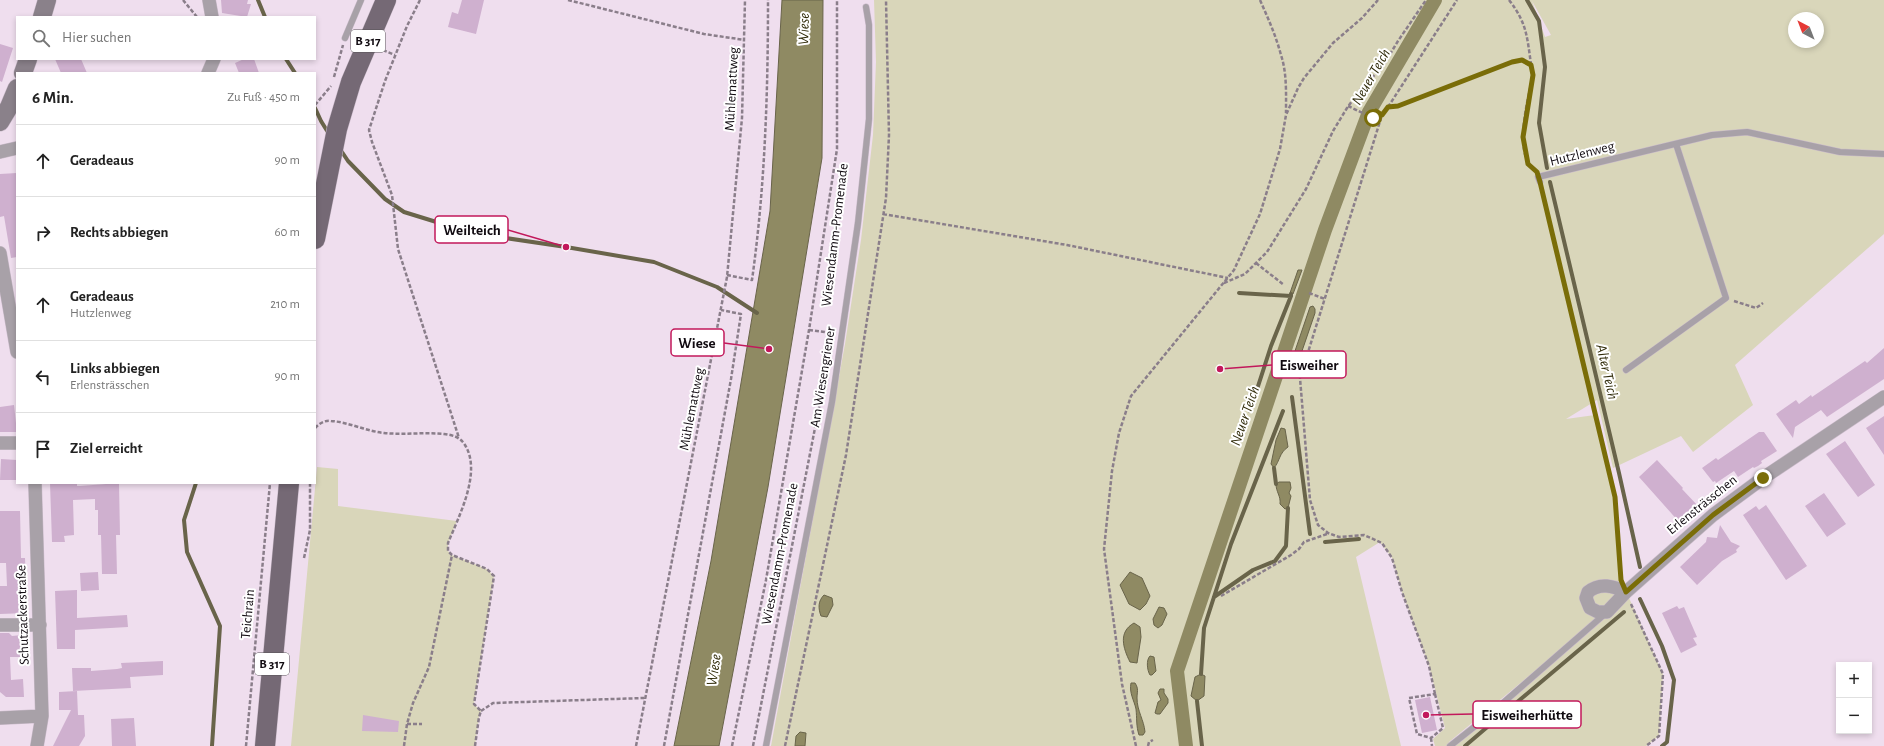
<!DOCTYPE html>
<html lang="de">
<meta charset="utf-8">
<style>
:root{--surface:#fff;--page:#f2f2f2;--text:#222;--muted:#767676;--line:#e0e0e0}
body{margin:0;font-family:"Alegreya Sans",sans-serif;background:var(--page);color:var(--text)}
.controls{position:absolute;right:12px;bottom:12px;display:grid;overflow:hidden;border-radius:0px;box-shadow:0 2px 6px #0003}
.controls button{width:36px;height:36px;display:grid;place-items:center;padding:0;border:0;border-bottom:1px solid var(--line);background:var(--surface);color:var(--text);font:20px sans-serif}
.compass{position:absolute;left:1788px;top:12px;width:36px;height:36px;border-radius:50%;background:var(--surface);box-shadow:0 2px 6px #0003;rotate:318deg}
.stop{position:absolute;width:12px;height:12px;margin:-9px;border:3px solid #7a6d08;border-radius:50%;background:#fff}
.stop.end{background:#7a6d08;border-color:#fff;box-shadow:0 1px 4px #0008}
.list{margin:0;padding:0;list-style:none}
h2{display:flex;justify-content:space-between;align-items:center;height:52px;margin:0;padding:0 16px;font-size:17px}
h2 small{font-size:13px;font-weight:400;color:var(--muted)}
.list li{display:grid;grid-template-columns:26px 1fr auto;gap:12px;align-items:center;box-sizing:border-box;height:72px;padding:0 16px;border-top:1px solid var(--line)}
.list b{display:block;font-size:15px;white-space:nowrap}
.list p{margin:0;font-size:13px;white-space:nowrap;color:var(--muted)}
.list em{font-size:13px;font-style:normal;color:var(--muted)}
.icon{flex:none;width:22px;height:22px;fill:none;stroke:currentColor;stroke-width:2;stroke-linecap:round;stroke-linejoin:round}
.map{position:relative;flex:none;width:1884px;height:746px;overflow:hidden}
.search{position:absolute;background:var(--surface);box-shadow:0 2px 6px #0003;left:16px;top:16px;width:300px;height:44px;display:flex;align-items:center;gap:10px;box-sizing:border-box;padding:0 14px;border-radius:0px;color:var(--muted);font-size:15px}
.panel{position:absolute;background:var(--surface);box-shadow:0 2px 6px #0003;left:16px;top:72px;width:300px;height:412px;border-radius:0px}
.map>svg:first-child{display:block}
.green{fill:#d9d6ba;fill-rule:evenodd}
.water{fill:#8f8a63;stroke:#69644a}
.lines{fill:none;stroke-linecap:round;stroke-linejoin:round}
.stream{stroke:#69644a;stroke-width:4}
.canal{stroke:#8f8a63;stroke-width:14}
.building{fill:#cfb0cf}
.lane-casing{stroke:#cbbccb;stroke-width:7}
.street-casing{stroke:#cbbccb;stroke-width:14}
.secondary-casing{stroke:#cbbccb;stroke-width:19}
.primary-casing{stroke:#cbbccb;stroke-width:21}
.path{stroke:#8a7e8a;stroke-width:2.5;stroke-dasharray:4 2;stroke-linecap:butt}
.lane{stroke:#a8a1a8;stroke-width:6}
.street{stroke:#a8a1a8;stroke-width:13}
.secondary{stroke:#8a818a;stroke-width:18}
.primary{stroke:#756975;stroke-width:20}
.route{stroke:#7a6d08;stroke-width:5}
.labels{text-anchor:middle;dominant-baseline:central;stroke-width:4;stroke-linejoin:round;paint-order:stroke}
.shield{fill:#fff;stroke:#585458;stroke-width:1}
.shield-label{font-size:13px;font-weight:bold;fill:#110b11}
.street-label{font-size:14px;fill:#110b11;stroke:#fff}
.water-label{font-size:15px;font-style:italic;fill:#302b09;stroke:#fff}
.leader{fill:none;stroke:#c2185b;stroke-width:1.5}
.callout-dot{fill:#c2185b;stroke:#fff;stroke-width:1.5}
.callout{fill:#fff;stroke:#c2185b;stroke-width:1.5}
.callout-label{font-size:15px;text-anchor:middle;font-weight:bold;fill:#110b11}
</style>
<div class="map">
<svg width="1884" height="746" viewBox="0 0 1884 746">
<rect width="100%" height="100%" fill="#efdeee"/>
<path class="green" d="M874 0H1884V234L1735 365 1753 405 1693 452 1681 436 1613 468 1597 400 1566 419 1595 415 1615 497 1621 580 1663 674 1659 736 1646 746H1435L1433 739 1445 728 1429 666 1402 592 1392 558 1380 542 1356 557 1401 746H771L845 344 861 240 873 135 876 62ZM1532 1 1551 35 1545 37ZM1794 18H1818V42H1794ZM1598 619 1492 710 1449 743V742Z
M317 467 338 469V506L457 521 448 543V551L452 555 487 569 494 576 474 704 481 711 479 717 475 746H291Z"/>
<path class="water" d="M782 0H823L822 158 768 487 719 746H674L711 561 770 211Z
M1298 270H1302L1293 294 1290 293Z
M1313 306 1315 309V313L1302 351 1300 354H1297L1295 351 1310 307Z
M1281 428 1285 429 1288 447C1279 453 1280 461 1274 468L1271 464 1276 440Z
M1279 482H1290L1291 488 1289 493 1291 496 1288 508 1285 509 1280 504C1281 496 1276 492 1276 484Z
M1130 572 1142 578 1150 596 1146 604 1140 610 1129 604 1120 585Z
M824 595 832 598 833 605 827 617 821 616C818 608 818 601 824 595Z
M1159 607 1164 608 1167 614 1162 625 1158 628 1154 625 1153 619Z
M1134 623 1140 627 1141 637 1137 663 1130 662C1123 648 1118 632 1134 623Z
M1150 656 1154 657 1156 671 1152 675H1150C1147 670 1146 660 1150 656Z
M1201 674 1205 676 1204 696 1197 701 1191 696 1195 677Z
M1131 683H1135C1139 689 1137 692 1137 698 1137 711 1144 720 1145 732L1143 735H1139C1136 726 1137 718 1136 709 1134 700 1129 693 1131 683Z
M1160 689H1164V693L1168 699V703L1160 714H1157L1155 713 1158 702 1161 700 1158 693Z
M800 732 806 733 805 746H795L796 736Z"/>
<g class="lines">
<path class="stream" d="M258 0 265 17
M1527 0 1539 21 1545 67 1539 123 1547 168
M286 59 295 73
M315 108 321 121 329 134
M340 149 348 161 385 199 404 212 472 233 566 247 654 262 717 287 757 313
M1550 182 1619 473 1640 567
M1239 293 1291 296V294
M1292 397 1310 534
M1250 411 1271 346 1291 296
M1274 468 1276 484
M196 483 184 520 187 552 220 626 212 746
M1325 542 1359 539
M1214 597 1253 570 1275 561 1286 546 1288 508
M1640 599 1662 646 1674 680 1667 742 1662 746
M1201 674 1204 628 1231 544 1283 411
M1197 701 1202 746
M1502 715 1624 612
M1465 746 1492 723"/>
<path class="canal" d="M1186 746 1177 671 1325 230 1369 112 1435 0"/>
</g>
<path class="building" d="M221 0H248L247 4H251L247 17 222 13Z
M462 0H484L476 34 448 27 452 12 458 14Z
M0 44 13 48 2 82 0 81Z
M55 59H81L87 73H61Z
M244 59H254L259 73H239L235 63Z
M17 173V257L11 258 4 216 0 217V174Z
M1884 348V379L1827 417 1821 410 1795 427 1793 438 1776 414 1796 400 1799 404 1811 395 1812 397 1865 361 1867 363Z
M14 405 17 432H0V407Z
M1884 416V455L1866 428Z
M1759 432H1764L1777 451 1761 461 1762 463 1758 466 1754 468 1753 467 1738 477 1734 471 1716 483 1715 481 1713 482 1702 468 1716 458 1718 460Z
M1845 441 1875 485 1858 497 1826 454Z
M1 459 17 460V480H0Z
M1657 460 1683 488 1682 489 1698 506 1680 523 1639 477Z
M50 483H77V486H80L119 483 120 535H116L117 574H102L101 535H98V510H95V499L73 500 74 535 64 536 65 542H52Z
M1824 493 1846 524 1827 537 1805 506Z
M1766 505 1807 566 1786 580 1743 515 1756 506 1759 510Z
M0 511H20L21 558H25L27 613 0 614V586H7L6 563H0Z
M1720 525 1731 542 1740 546 1736 550 1737 552 1722 561 1697 585 1680 567 1706 542 1707 537 1717 538Z
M98 572 99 590 81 591 80 573Z
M77 590V618L127 615 128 627 75 630V649H57L55 591Z
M1677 606 1679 609 1684 607 1697 637 1693 638 1697 645 1681 653 1662 613Z
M0 633H9L12 636 22 635 23 643 26 646 23 649 24 657H10L11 680 23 679 24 697H6L0 692Z
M163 661V675L130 677 131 688 73 691 72 668H91V671L117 669 122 668 121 663Z
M77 691 78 715H84L85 736 79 746H53L71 710H59V692Z
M1430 697 1437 730 1422 733 1415 700Z
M363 715 399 721 398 732 362 731Z
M134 718 136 746H112L111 719Z"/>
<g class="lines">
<defs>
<path id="lane" d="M345 38 361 0
M1540 182 1538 177 1712 135 1747 132 1840 152 1884 154
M1626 370 1726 298 1676 144
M766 746 832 402 858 223 869 119V25L866 7
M1450 746 1488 716 1606 613"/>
<path id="street" d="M209 0 212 17
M208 73 214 59
M0 152 17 148
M0 253 17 352
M0 443H17
M35 483 42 716 37 746
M1626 592C1613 586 1600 582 1588 592L1586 598 1590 608 1598 612H1607L1626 592 1713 515 1763 478 1884 397
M0 625H40
M0 718 42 716"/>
<path id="secondary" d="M42 17 47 0
M23 73 28 59
M0 122 9 107 17 88"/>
<path id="primary" d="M315 239 337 129 351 82 386 0
M265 746 289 483"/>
</defs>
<use href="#lane" class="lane-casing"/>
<use href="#street" class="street-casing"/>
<use href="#secondary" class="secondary-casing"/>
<use href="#primary" class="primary-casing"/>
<path class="path" d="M183 0 197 17
M420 0 407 26 385 81 369 130 372 142 392 195 398 249 459 438
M568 0 704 34 745 40
M1260 0C1268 18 1276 36 1281 55 1287 73 1286 94 1286 113
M1509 0C1527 23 1527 37 1531 64
M383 50 395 55
M334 77 343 45
M315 105 331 86
M1348 106 1373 118 1376 111 1382 115
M1388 107 1457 0
M1542 191 1615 497 1621 577
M883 214 1067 245 1228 278
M1256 263 1284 285
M727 275 752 280C765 187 768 94 768 0
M1224 283 1245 274 1267 252 1306 189 1333 131 1347 108 1363 86 1381 69 1398 41 1426 0
M1309 293 1325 299
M1734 301 1756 308 1763 303
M809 330 832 333
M315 428C319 424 324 420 331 421 348 422 366 431 384 433 404 435 424 432 444 434 453 435 460 437 465 445 482 472 459 516 448 543V551L452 555 487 569 494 576 474 704 481 711
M304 558 310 530V483
M1221 596 1291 555 1299 549 1304 542 1327 534
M1631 604 1663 674 1659 736 1646 746
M1435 694 1429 666 1402 592 1392 558 1382 543 1364 535 1339 537 1328 533 1318 525 1310 500 1300 378 1382 115 1388 107 1398 106 1512 62 1522 60 1531 65 1533 75C1528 99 1513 152 1534 170
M1435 694 1443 728 1431 738 1417 734 1409 698Z
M481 711 493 703 644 698
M407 724H422
M1431 738 1432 746
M246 746 270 483
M404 746 407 724 413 703 429 667 452 555
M475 746 479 717 481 711
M636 746 727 277 742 118 745 0
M664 746 731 379 741 314 721 310
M732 746 766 580 809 330 837 149V0
M753 746 823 387
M785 746 846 455 886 198 889 135 886 0
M1136 746 1122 684 1104 549 1112 471 1119 433 1131 396 1234 270 1260 214 1280 149 1286 115 1298 88 1304 78 1333 43 1362 18 1378 0
M1148 746 1149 742 1153 740"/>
<use href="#lane" class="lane"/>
<use href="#street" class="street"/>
<use href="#secondary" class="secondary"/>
<use href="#primary" class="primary"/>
</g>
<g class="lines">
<path class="route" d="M1373 118 1376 111 1382 115 1388 107 1398 106 1512 62 1522 60 1531 65 1533 75 1523 137 1528 164 1537 172 1540 182 1615 497 1621 580 1626 592 1713 515 1763 478"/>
</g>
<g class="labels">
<g class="shield">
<rect x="351" y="30" width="34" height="22" rx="3"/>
<rect x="255" y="653" width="34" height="22" rx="3"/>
</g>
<g class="shield-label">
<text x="368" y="41">B 317</text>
<text x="272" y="664">B 317</text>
</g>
<g class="street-label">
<text transform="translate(732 89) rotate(-87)">Mühlemattweg</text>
<text transform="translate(1582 154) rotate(-14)">Hutzlenweg</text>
<text transform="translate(835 235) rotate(-83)">Wiesendamm-Promenade</text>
<text transform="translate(823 377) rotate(-81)">Am Wiesengriener</text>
<text transform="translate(692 409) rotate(-79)">Mühlemattweg</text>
<text transform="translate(1702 505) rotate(-39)">Erlensträsschen</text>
<text transform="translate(780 554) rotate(-79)">Wiesendamm-Promenade</text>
<text transform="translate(248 614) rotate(-85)">Teichrain</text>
<text transform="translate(23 615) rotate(-92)">Schutzackerstraße</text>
</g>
<g class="water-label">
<text transform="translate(804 29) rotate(-88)">Wiese</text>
<text transform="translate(1371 77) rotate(-60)">Neuer Teich</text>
<text transform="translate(1607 372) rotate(77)">Alter Teich</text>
<text transform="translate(1245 416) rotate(-71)">Neuer Teich</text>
<text transform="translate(714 670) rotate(-81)">Wiese</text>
</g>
</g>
<path class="leader" d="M566 247L508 230M769 349L724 343M1220 369L1272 365M1426 715L1473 714"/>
<g class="callout-dot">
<circle cx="566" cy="247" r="4"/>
<circle cx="769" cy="349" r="4"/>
<circle cx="1220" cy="369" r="4"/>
<circle cx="1426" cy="715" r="4"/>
</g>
<g class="callout">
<rect x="435" y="216" width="73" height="27" rx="4"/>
<rect x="671" y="329" width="53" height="27" rx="4"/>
<rect x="1272" y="351" width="74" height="27" rx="4"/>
<rect x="1473" y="701" width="108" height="27" rx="4"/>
</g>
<g class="callout-label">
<text x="472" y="235">Weilteich</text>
<text x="697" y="348">Wiese</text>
<text x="1309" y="370">Eisweiher</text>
<text x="1527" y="720">Eisweiherhütte</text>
</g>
</svg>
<div class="controls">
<button>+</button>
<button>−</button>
</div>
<svg class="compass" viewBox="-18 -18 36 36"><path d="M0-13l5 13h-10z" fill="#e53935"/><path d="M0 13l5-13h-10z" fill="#767676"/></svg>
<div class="stop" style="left:1373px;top:118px"></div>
<div class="stop end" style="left:1763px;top:478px"></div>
<div class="search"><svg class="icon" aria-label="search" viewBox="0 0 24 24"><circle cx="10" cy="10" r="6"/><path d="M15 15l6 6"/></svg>Hier suchen</div>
<section class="panel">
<h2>6 Min.<small>Zu Fuß · 450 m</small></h2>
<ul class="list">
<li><svg class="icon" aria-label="ahead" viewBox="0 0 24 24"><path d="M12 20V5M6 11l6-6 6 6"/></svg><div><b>Geradeaus</b></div><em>90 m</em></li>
<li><svg class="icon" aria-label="right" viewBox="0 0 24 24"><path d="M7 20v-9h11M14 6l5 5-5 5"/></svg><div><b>Rechts abbiegen</b></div><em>60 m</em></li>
<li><svg class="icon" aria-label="ahead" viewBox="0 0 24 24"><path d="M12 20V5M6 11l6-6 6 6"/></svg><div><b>Geradeaus</b><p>Hutzlenweg</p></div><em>210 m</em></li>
<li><svg class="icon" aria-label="left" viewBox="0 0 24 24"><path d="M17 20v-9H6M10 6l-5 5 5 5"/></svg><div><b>Links abbiegen</b><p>Erlensträsschen</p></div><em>90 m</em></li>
<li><svg class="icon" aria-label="arrive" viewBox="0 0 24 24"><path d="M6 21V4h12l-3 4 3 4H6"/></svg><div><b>Ziel erreicht</b></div></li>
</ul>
</section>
</div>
